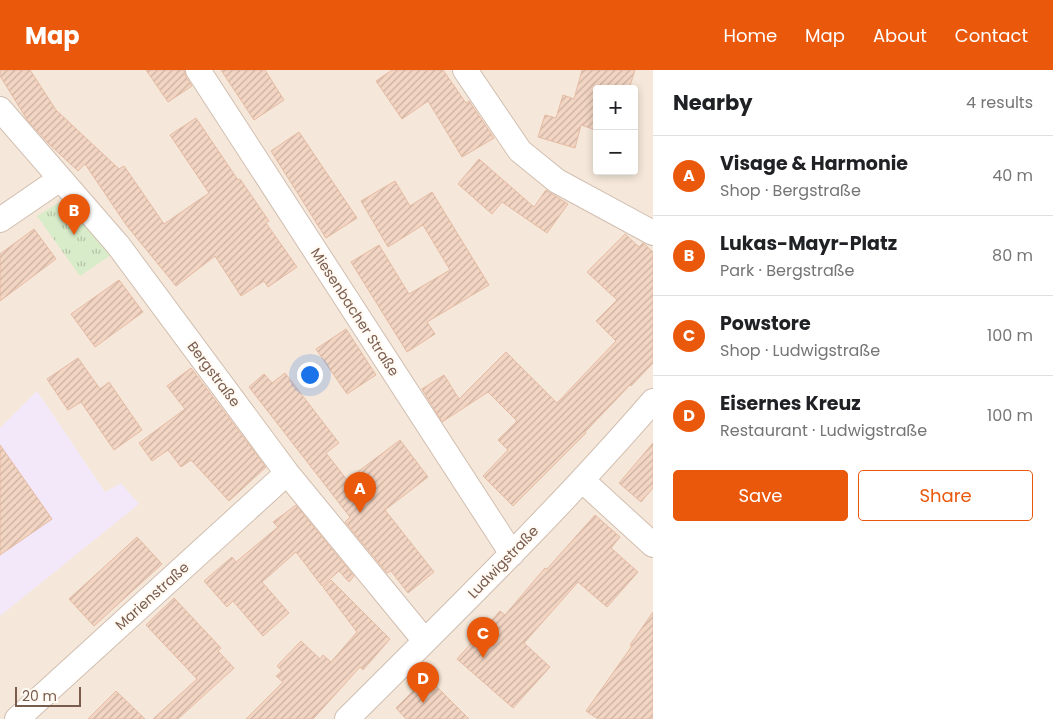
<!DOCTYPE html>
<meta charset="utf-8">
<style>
:root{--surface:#fff;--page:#f2f2f2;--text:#202124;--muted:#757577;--line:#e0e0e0;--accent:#ea580c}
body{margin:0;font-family:Poppins,sans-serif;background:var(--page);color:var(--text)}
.controls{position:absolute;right:15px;top:15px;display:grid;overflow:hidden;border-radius:5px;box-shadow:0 2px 8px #0003}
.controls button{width:45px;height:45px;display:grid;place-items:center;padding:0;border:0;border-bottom:1px solid var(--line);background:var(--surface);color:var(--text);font:25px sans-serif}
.scale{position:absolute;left:15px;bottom:12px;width:66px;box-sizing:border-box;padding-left:5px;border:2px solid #7a5c4d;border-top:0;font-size:14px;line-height:18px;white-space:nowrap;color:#7a5c4d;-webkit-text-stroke:4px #fffaf3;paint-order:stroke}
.you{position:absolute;left:309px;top:304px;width:18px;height:18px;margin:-12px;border:4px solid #fff;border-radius:50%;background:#1a73e8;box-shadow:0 0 0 8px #1a73e833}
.badge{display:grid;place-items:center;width:32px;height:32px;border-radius:50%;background:var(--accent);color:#fff;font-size:16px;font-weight:700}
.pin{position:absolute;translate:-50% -41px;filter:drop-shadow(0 1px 2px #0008)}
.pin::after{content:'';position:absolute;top:26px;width:18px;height:15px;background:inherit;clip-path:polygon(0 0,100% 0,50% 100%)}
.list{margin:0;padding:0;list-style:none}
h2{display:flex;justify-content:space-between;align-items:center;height:65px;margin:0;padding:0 20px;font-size:21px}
h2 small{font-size:16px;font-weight:400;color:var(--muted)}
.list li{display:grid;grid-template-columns:32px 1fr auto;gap:15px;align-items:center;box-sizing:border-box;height:80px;padding:0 20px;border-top:1px solid var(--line)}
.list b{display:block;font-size:19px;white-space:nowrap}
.list p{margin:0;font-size:16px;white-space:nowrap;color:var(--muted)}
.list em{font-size:16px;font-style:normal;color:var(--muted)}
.actions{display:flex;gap:10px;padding:15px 20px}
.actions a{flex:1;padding:11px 0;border:1px solid var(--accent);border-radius:5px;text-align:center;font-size:18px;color:var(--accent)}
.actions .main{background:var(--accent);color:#fff}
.map{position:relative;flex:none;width:653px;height:649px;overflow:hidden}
header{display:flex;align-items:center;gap:30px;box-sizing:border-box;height:70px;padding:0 25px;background:var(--accent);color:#fff}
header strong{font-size:24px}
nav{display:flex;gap:28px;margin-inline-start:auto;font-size:18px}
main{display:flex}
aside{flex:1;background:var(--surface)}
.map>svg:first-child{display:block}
.residential{fill:#f5e8da;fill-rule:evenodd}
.education{fill:#f3e8fa}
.park{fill:url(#park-tufts)}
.building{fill:url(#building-hatch);stroke:#e6bba3}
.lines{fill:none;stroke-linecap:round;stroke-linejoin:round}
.minor-casing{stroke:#d1beb0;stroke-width:26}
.minor{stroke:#fff;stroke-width:24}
.labels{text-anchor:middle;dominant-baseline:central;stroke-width:4.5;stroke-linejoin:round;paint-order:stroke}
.street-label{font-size:14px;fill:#7a5c4d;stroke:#fffaf3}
</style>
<header>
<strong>Map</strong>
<nav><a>Home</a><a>Map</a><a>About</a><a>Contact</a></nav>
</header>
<main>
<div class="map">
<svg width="653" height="649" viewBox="0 0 653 649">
<defs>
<pattern id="park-tufts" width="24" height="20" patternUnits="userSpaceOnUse" patternTransform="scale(1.25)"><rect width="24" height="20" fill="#d8ecc9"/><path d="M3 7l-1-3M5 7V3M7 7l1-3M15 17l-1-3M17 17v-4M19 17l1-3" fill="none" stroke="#b4c2a5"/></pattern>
<pattern id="building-hatch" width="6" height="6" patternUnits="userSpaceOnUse" patternTransform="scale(1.25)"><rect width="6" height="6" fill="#f3d5c3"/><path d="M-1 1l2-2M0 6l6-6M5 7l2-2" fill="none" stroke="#cab0a1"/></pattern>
</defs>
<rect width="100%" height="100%" fill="#fdf6ec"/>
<path class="residential" d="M0 0H653V649H0ZM597 19H634V101H597Z"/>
<path class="education" d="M37 321 105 422 121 413 139 434 0 546V358Z"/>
<path class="park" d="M60 132 75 135 111 185 80 206 37 146Z"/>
<path class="building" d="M0 0H30L56 40 119 99 124 96 164 154 209 123 170 65 196 48 238 110 240 109 269 151 266 153 297 197 268 217 264 211 241 226 215 186 176 216 127 156 85 94 78 101 49 74 28 51 0 6Z
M146 0H184L186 7 192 16 168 32Z
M221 0H265L284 30 254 50Z
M392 0H443L466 33 469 31 494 68 462 87 428 31 402 49 376 11Z
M582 0H635L629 19H597V46L593 59 581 55 575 78 538 67 545 45 556 48 563 25 574 29Z
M299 62 357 148 326 168 271 81Z
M479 89 534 137 546 120 568 134 547 163 502 132 492 144 458 114Z
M395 111 410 136 432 122 489 215 427 252 435 264 407 282 351 192 379 175 409 224 450 200 423 155 388 177 361 131Z
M34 159 56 189 0 231V184Z
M625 164 639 177 643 173 653 182V293L631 316 630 315 585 362 586 363 513 436 483 406 508 380 498 370 517 351 488 322 442 352 422 319 444 305 459 329 506 282 557 333 616 271 596 251 617 230 587 202Z
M119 210 143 242 95 277 71 244Z
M346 259 376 305 347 324 316 279Z
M78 288 100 319 109 312 142 360 114 380 81 332 68 340 47 309Z
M191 298 266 397 229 431 191 390 181 397 168 380 152 391 139 373 185 339 167 316Z
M285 303 339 373 326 383 347 410 400 370 428 407 385 440 434 502 408 523 391 501 387 503 345 452 350 447 249 317 264 304 272 313Z
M653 373V418L641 432 619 413Z
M0 375 52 449 0 485Z
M296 435 354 506 349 512 339 501 322 516 296 482 262 512 289 543 263 566 233 531 227 537 204 511 232 487 236 492 278 457 273 452Z
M595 445 620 467 611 478 638 502 607 537 578 512 524 573 550 597 513 638 457 589 500 541 505 545 545 498 547 499Z
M137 467 162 494 94 556 69 529Z
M331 510 390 569 363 600 360 597 313 649H246L283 612 276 606 282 601 277 596 301 571 320 589 323 585 331 592 357 562 323 517Z
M174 528 221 578 218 581 234 598 178 649H153L197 609 146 555Z
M653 542V649H598L586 641 632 576 630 575Z
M427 607 469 649H406L396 638Z
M116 621 145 649H88Z"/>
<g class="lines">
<defs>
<path id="minor" d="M198 0 512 484
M465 0 520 81 557 111 653 163
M0 39 118 175 287 403 425 571
M0 150 60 109
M582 410 653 475
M17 649 287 403
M347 649C451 545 557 442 653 331"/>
</defs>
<use href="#minor" class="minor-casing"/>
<use href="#minor" class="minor"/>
</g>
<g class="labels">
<g class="street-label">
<text transform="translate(355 242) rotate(57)">Miesenbacher Straße</text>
<text transform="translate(214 304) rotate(53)">Bergstraße</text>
<text transform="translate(503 492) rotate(-46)">Ludwigstraße</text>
<text transform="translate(152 526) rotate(-42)">Marienstraße</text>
</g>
</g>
</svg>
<div class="controls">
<button>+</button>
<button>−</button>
</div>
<div class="scale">20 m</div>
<div class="you"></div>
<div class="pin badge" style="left:360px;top:443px">A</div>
<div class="pin badge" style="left:74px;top:165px">B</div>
<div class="pin badge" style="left:483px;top:588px">C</div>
<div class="pin badge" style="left:423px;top:633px">D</div>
</div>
<aside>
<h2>Nearby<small>4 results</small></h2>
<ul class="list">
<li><span class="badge">A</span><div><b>Visage &amp; Harmonie</b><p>Shop · Bergstraße</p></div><em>40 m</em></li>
<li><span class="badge">B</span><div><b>Lukas-Mayr-Platz</b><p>Park · Bergstraße</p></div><em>80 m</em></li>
<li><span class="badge">C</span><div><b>Powstore</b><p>Shop · Ludwigstraße</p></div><em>100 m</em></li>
<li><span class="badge">D</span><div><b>Eisernes Kreuz</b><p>Restaurant · Ludwigstraße</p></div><em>100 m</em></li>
</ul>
<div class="actions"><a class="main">Save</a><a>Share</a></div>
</aside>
</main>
